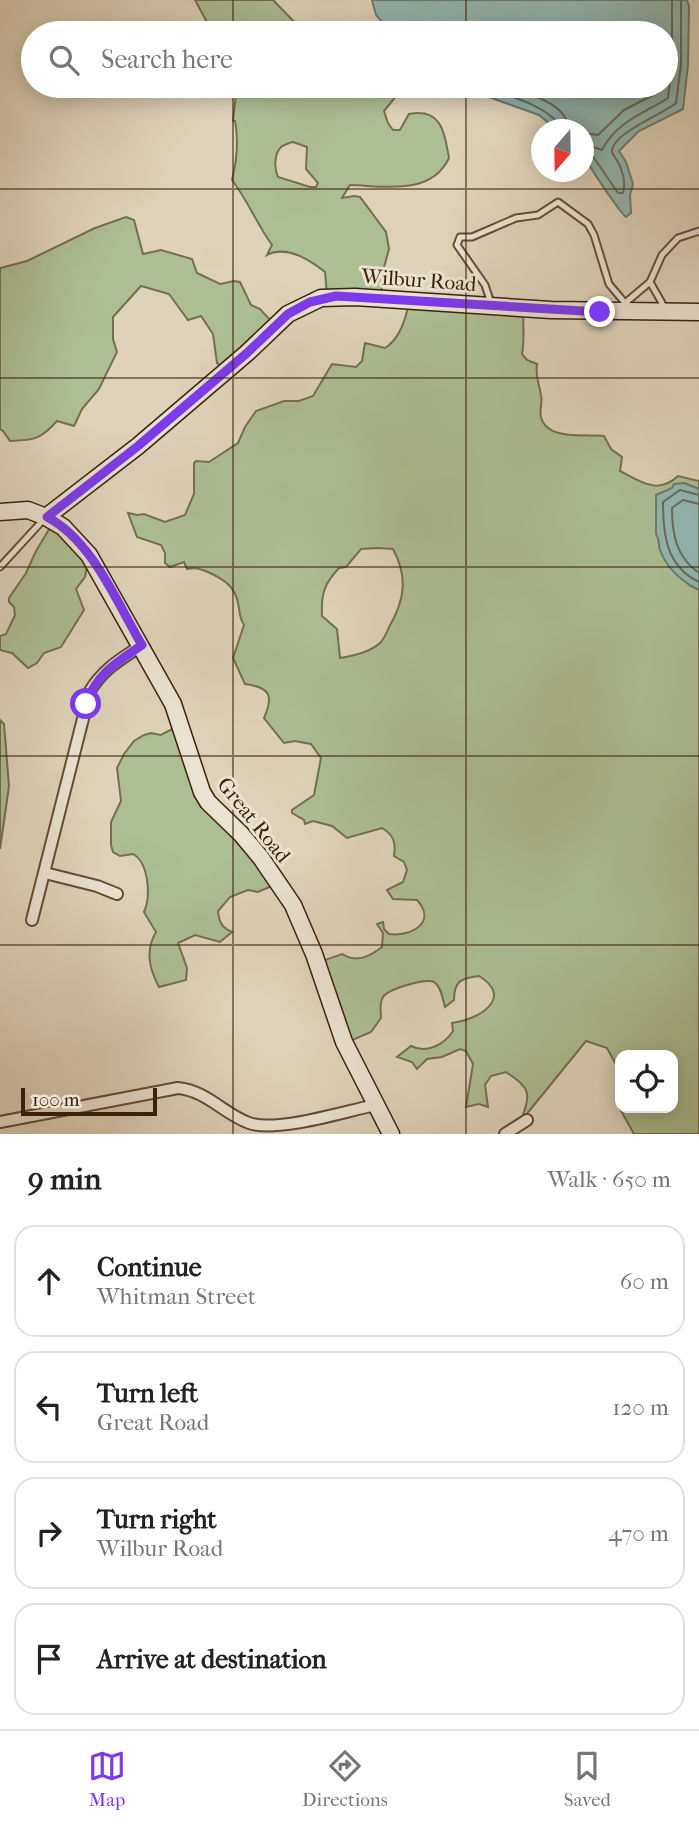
<!DOCTYPE html>
<meta charset="utf-8">
<style>
:root{--surface:#fff;--page:#f6f6f6;--text:#222;--muted:#767676;--line:#e0e0e0;--accent:#7c3aed}
body{margin:0;font-family:"IM FELL French Canon",serif;background:var(--page);color:var(--text)}
.controls{position:absolute;right:21px;bottom:21px;display:grid;overflow:hidden;border-radius:14px;box-shadow:0 4px 18px #0003}
.controls button{width:63px;height:63px;display:grid;place-items:center;padding:0;border:0;border-bottom:2px solid var(--line);background:var(--surface);color:var(--text);font:35px sans-serif}
.compass{position:absolute;left:531px;top:119px;width:63px;height:63px;border-radius:50%;background:var(--surface);box-shadow:0 4px 18px #0003;rotate:200deg}
.scale{position:absolute;left:21px;bottom:18px;width:136px;box-sizing:border-box;padding-left:7px;border:4px solid #3a220b;border-top:0;font-size:19px;line-height:24px;white-space:nowrap;color:#3a220b;-webkit-text-stroke:5px #eae2d2;paint-order:stroke}
.stop{position:absolute;width:21px;height:21px;margin:-16px;border:5px solid #7c3aed;border-radius:50%;background:#fff}
.stop.end{background:#7c3aed;border-color:#fff;box-shadow:0 2px 7px #0008}
.list{margin:0;padding:0;list-style:none}
h2{display:flex;justify-content:space-between;align-items:center;height:91px;margin:0;padding:0 28px;font-size:30px}
h2 small{font-size:23px;font-weight:400;color:var(--muted)}
.list li{display:grid;grid-template-columns:46px 1fr auto;gap:21px;align-items:center;box-sizing:border-box;height:112px;margin:0 14px 14px;padding:0 14px;border:2px solid var(--line);border-radius:21px}
.list b{display:block;font-size:26px;white-space:nowrap}
.list p{margin:0;font-size:23px;white-space:nowrap;color:var(--muted)}
.list em{font-size:23px;font-style:normal;color:var(--muted)}
.icon{flex:none;width:38px;height:38px;fill:none;stroke:currentColor;stroke-width:2;stroke-linecap:round;stroke-linejoin:round}
.map{position:relative;flex:none;width:699px;height:1134px;overflow:hidden}
.search{position:absolute;background:var(--surface);box-shadow:0 4px 18px #0003;left:21px;right:21px;top:21px;height:77px;display:flex;align-items:center;gap:18px;box-sizing:border-box;padding:0 24px;border-radius:38px;color:var(--muted);font-size:26px}
.sheet{height:595px;background:var(--surface)}
nav{display:flex;justify-content:space-around;align-items:center;box-sizing:border-box;height:98px;border-top:2px solid var(--line);background:var(--surface);font-size:19px;color:var(--muted)}
nav a{display:grid;justify-items:center;gap:4px}
nav .on{color:var(--accent)}
.map>svg:first-child{display:block}
.green{fill:#adbe93;stroke:#74704f;stroke-width:2;fill-rule:evenodd}
.water{fill:#93b7b2;stroke:#6f7b6f;stroke-width:2}
.lines{fill:none;stroke-linecap:round;stroke-linejoin:round}
.shore{stroke:#666c5e;stroke-width:2}
.lane-casing{stroke:#634e37;stroke-width:9}
.street-casing{stroke:#634e37;stroke-width:14}
.secondary-casing{stroke:#3a220b;stroke-width:19}
.lane{stroke:#eae2d2;stroke-width:5}
.street{stroke:#eae2d2;stroke-width:10}
.secondary{stroke:#eae2d2;stroke-width:16}
.route{stroke:#7c3aed;stroke-width:9}
.grid{fill:none;stroke:#3a220b;stroke-width:2;stroke-opacity:0.55}
.labels{text-anchor:middle;dominant-baseline:central;stroke-width:6;stroke-linejoin:round;paint-order:stroke}
.street-label{font-size:21px;fill:#3a220b;stroke:#eae2d2}
</style>
<div class="map">
<svg width="699" height="1134" viewBox="0 0 699 1134">
<rect width="100%" height="100%" fill="#ded3ba"/>
<filter id="stains"><feTurbulence type="fractalNoise" baseFrequency=".00286" numOctaves="4"/><feColorMatrix values="0 0 0 0 .2 0 0 0 0 .09 0 0 0 0 .02 0 0 0 .5 -.17"/></filter>
<radialGradient id="worn" r=".72"><stop offset=".6" stop-color="#630" stop-opacity="0"/><stop offset="1" stop-color="#630" stop-opacity=".3"/></radialGradient>
<path class="green" d="M195 0H273L305 33H213Z
M237 86H399L397 95 384 111 388 123 393 130H400L409 114C442 108 444 132 449 158 431 196 385 186 350 185L342 198 354 196 360 197 386 232 389 249 383 271 381 296H327L325 272C310 260 286 245 267 255L272 245C257 224 248 201 232 180 237 160 239 142 235 121H233ZM293 142 307 147 306 169 318 183 316 187H310L278 177C274 169 274 154 281 147 282 146 291 142 293 142Z
M126 217 134 220 143 254 161 250 192 259 197 273 220 284 234 281 240 282 251 305 260 309 272 322 224 370 217 363 213 334 201 316 188 320 169 294 141 286 113 317V339L117 352 99 389 82 409 74 426 57 421C40 440 34 440 10 441L3 431 0 429V268L27 261 95 228Z
M409 302 523 309C523 325 525 338 522 354L527 360 537 364C535 377 539 383 541 395 543 402 539 410 541 417 547 441 586 434 604 436L611 449 622 457 620 471C641 482 658 495 678 476L699 481V489L684 483 659 539 660 549 689 585 699 590V1134H634L619 1107 620 1072 607 1048 586 1041 521 1121C531 1092 531 1089 506 1072L491 1076 485 1085 488 1107 479 1104 466 1107 473 1064 466 1051 460 1049 442 1057 427 1059 417 1069 412 1062 397 1057 411 1046C426 1054 444 1045 453 1031L452 1023C478 1020 515 998 479 976 461 978 454 981 454 1000L445 1007C443 1000 441 986 434 982 425 978 388 989 383 997 379 1003 381 1011 381 1018L371 1032 348 1042 322 961 342 954C357 963 369 957 382 947L383 933 377 924 383 922 384 929 389 934C412 937 437 922 417 900L393 899 387 890 403 882 407 870 404 862 394 856C396 843 394 835 382 828L347 838 332 826 313 821 305 824 304 820 292 813V810L314 795 321 758 311 744 295 741 284 743 264 718C274 696 270 687 245 684L233 658 244 625C239 617 240 612 238 603 235 586 223 579 208 572 200 569 196 567 187 569L184 562 170 567 165 563V553L161 545 137 537 128 513 137 515 144 514 165 522 185 515 194 494V463L196 461 209 462 238 443 245 427 256 411 284 401H299L313 396 332 364 356 367 362 361 365 343 385 348C400 339 406 318 409 302ZM377 548 393 549C408 577 405 600 389 627 387 632 384 638 381 642 371 652 353 656 340 658L337 629 322 616C321 594 324 584 339 568L346 567 361 549ZM620 1055H673V1108H620Z
M54 521 87 566 85 577 76 589 84 610 61 647 44 653 37 663 28 668 12 653 0 650V636L6 634 15 615 14 607 9 602V598L26 573 36 551Z
M0 720 4 724 9 786 0 849Z
M176 727 198 778 281 882 258 892 248 890 230 897 218 911C219 922 222 928 232 932L220 942 195 935 178 943 187 968 186 980 159 987C149 968 145 951 156 932L144 912C151 896 149 863 133 854L120 856 113 852 111 845V822L121 801 117 768 124 754 134 741 144 735 151 733 161 735Z"/>
<path class="water" d="M372 0H687L689 6 688 65 683 109 639 131 619 151 626 162 633 184 630 195 631 213 626 217C618 210 590 168 585 157 581 150 584 138 584 130L556 129 539 115 458 86H666V33H392L376 15Z
M684 483 699 489V590C681 581 667 569 660 550 658 544 660 540 656 534V495L672 488 674 484Z"/>
<g class="lines">
<path class="shore" d="M481 86C500 93 558 108 560 130
M504 86C526 94 567 101 569 130
M584 133 598 135 624 110 657 93 659 86
M584 144 602 150C616 122 643 114 668 98L672 63V0
M584 153 592 155 618 193H623C626 184 623 171 618 162 616 159 613 155 612 152 610 134 665 113 676 103L681 64V0
M699 495 680 490 663 502C663 535 666 566 699 582
M699 504 683 500 672 508C672 534 676 557 699 573"/>
<defs>
<path id="lane" d="M650 282 662 303 664 310
M491 303 485 285 457 245 460 237H472L516 218 538 215 558 202 588 224 594 235 609 284 625 303
M624 304 650 282 662 255 678 238 699 231
M0 567 44 519"/>
<path id="street" d="M45 873 97 886 117 894
M32 920 90 691C103 669 121 659 142 645
M0 1122 178 1088C207 1091 224 1114 249 1123 278 1133 345 1111 376 1105
M505 1134 527 1120"/>
<path id="secondary" d="M0 512 28 510 46 517 63 527 89 555 173 704 202 792 208 802 241 834 261 858 293 905 314 954 344 1042 391 1134
M46 517 138 446 247 353 288 314 321 298 355 297 551 310 699 312"/>
</defs>
<use href="#lane" class="lane-casing"/>
<use href="#street" class="street-casing"/>
<use href="#secondary" class="secondary-casing"/>
<use href="#lane" class="lane"/>
<use href="#street" class="street"/>
<use href="#secondary" class="secondary"/>
</g>
<g class="lines">
<path class="route" d="M86 704C96 674 117 662 142 645 117 603 92 540 47 517L138 446 247 353 288 314 310 302 336 296 600 312"/>
</g>
<path class="grid" d="M233 0V33M466 0V33M233 86V1134M466 86V1134M0 189H699M0 378H699M0 567H699M0 756H699M0 945H699"/>
<g class="labels">
<g class="street-label">
<text transform="translate(419 280) rotate(4)">Wilbur Road</text>
<text transform="translate(254 820) rotate(51)">Great Road</text>
</g>
</g>
<rect width="100%" height="100%" filter="url(#stains)"/>
<rect width="100%" height="100%" fill="url(#worn)"/>
</svg>
<div class="controls">
<button><svg class="icon" aria-label="locate" viewBox="0 0 24 24"><circle cx="12" cy="12" r="6"/><path d="M12 2v4M12 18v4M2 12h4M18 12h4"/></svg></button>
</div>
<svg class="compass" viewBox="-18 -18 36 36"><path d="M0-13l5 13h-10z" fill="#e53935"/><path d="M0 13l5-13h-10z" fill="#767676"/></svg>
<div class="scale">100 m</div>
<div class="stop" style="left:86px;top:704px"></div>
<div class="stop end" style="left:600px;top:312px"></div>
<div class="search"><svg class="icon" aria-label="search" viewBox="0 0 24 24"><circle cx="10" cy="10" r="6"/><path d="M15 15l6 6"/></svg>Search here</div>
</div>
<section class="sheet">
<h2>9 min<small>Walk · 650 m</small></h2>
<ul class="list">
<li><svg class="icon" aria-label="ahead" viewBox="0 0 24 24"><path d="M12 20V5M6 11l6-6 6 6"/></svg><div><b>Continue</b><p>Whitman Street</p></div><em>60 m</em></li>
<li><svg class="icon" aria-label="left" viewBox="0 0 24 24"><path d="M17 20v-9H6M10 6l-5 5 5 5"/></svg><div><b>Turn left</b><p>Great Road</p></div><em>120 m</em></li>
<li><svg class="icon" aria-label="right" viewBox="0 0 24 24"><path d="M7 20v-9h11M14 6l5 5-5 5"/></svg><div><b>Turn right</b><p>Wilbur Road</p></div><em>470 m</em></li>
<li><svg class="icon" aria-label="arrive" viewBox="0 0 24 24"><path d="M6 21V4h12l-3 4 3 4H6"/></svg><div><b>Arrive at destination</b></div></li>
</ul>
</section>
<nav>
<a class="on"><svg class="icon" aria-label="map" viewBox="0 0 24 24"><path d="M3 6l6-2 6 2 6-2v14l-6 2-6-2-6 2zM9 4v14M15 6v14"/></svg>Map</a>
<a><svg class="icon" aria-label="directions" viewBox="0 0 24 24"><path d="M12 3l9 9-9 9-9-9zM9 14v-3h6M13 9l2 2-2 2"/></svg>Directions</a>
<a><svg class="icon" aria-label="saved" viewBox="0 0 24 24"><path d="M7 4h10v16l-5-4-5 4z"/></svg>Saved</a>
</nav>
